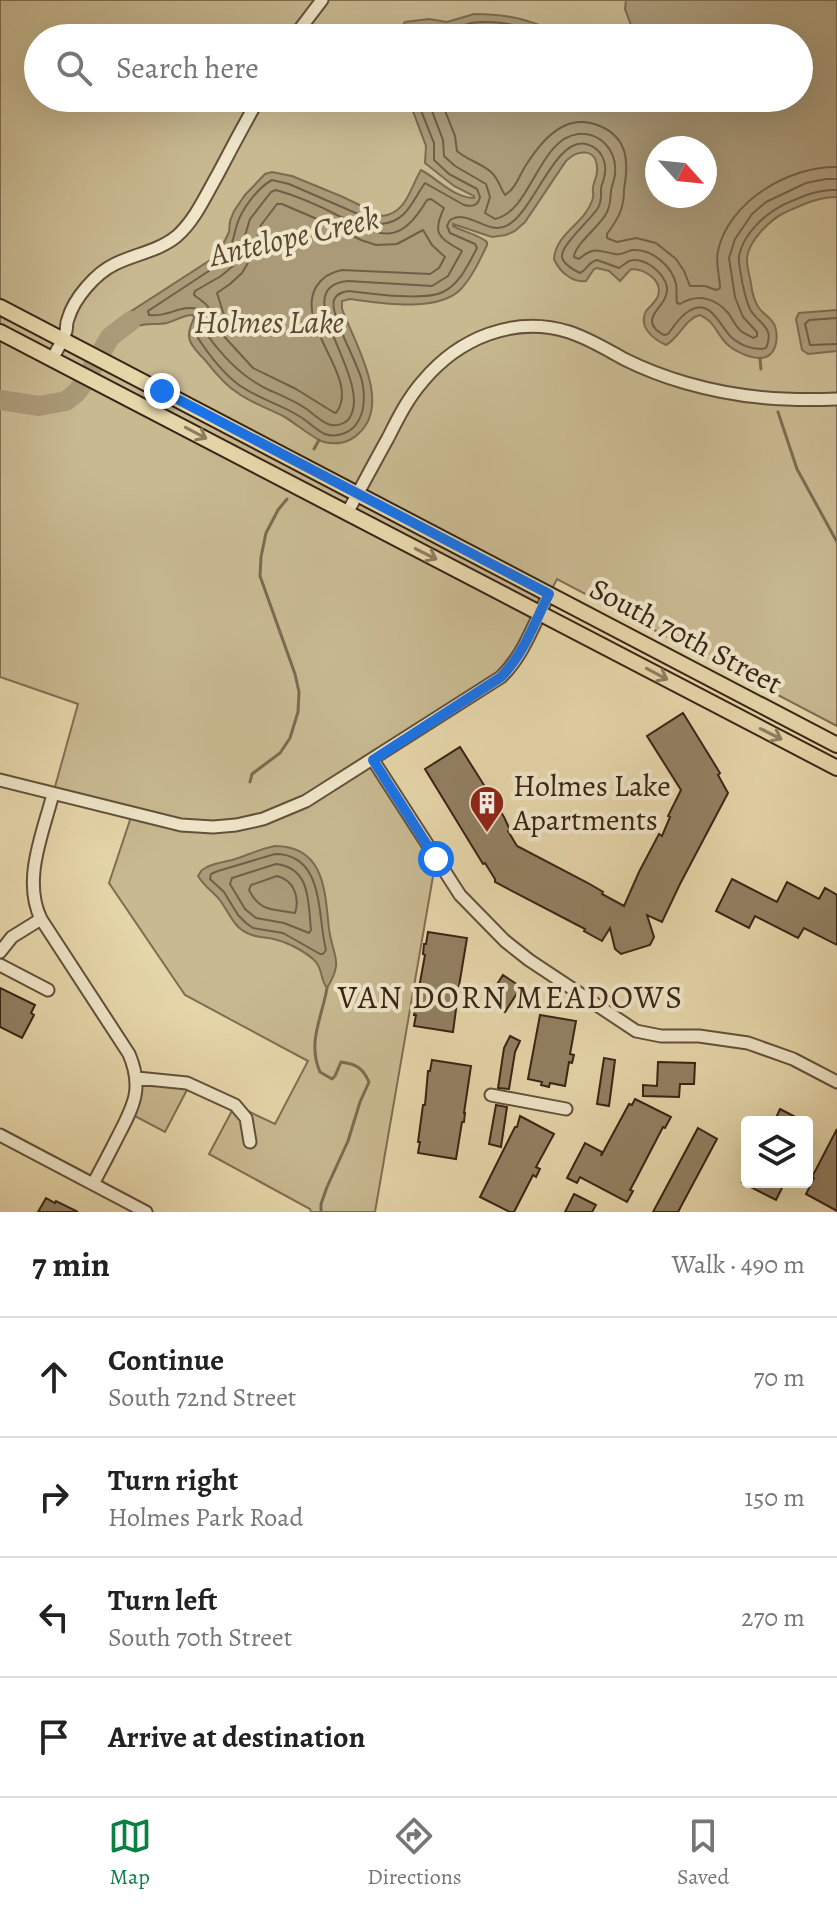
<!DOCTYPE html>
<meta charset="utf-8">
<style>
:root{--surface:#fff;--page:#f2f2f2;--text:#222;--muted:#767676;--line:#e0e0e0;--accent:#0b8043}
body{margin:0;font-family:Alegreya,serif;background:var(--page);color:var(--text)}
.controls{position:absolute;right:24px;bottom:24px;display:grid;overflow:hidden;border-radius:8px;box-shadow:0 8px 32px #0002}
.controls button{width:72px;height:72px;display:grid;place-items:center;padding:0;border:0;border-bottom:2px solid var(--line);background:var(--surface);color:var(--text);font:40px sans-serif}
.compass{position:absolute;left:645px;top:136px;width:72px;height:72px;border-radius:50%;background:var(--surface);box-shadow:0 8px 32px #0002;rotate:117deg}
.stop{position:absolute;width:24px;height:24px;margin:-18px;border:6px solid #1a73e8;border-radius:50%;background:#fff}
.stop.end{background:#1a73e8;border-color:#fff;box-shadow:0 2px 8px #0008}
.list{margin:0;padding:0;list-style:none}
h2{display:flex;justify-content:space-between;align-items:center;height:104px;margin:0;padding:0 32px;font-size:34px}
h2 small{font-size:26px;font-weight:400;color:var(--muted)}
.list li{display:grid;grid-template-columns:52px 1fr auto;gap:24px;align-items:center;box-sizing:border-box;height:120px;padding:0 32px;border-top:2px solid var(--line)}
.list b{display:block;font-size:30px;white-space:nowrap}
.list p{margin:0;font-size:26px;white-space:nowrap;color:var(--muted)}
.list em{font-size:26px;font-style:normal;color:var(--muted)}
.icon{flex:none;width:44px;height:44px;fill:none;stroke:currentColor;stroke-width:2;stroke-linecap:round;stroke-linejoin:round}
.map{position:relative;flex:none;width:837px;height:1212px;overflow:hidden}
.search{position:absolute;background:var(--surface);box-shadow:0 8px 32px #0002;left:24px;right:24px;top:24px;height:88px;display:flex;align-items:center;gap:20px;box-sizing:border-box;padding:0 28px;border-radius:44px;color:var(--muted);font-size:30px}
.sheet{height:584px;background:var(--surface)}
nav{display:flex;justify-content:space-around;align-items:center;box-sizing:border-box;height:112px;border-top:2px solid var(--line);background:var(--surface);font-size:22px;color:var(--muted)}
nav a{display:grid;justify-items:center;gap:4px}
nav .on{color:var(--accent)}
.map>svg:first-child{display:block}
.green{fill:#c8b991;stroke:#806e52;stroke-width:2;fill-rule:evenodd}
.water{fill:#aa9a78;stroke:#7c6b50;stroke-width:2;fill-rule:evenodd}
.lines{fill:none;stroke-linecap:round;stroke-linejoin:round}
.shore{stroke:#705f46;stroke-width:2}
.stream{stroke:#7c6b50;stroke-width:3}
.river{stroke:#aa9a78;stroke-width:20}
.building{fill:#928163;stroke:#372414;stroke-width:2}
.minor-casing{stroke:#63513a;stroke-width:15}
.major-casing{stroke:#372414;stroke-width:18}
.minor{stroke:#efe5c8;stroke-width:11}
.major{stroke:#e6d7ab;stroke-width:14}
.oneway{stroke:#8e7e60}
.route{stroke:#1a73e8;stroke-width:10}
.labels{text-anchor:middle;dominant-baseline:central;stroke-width:8;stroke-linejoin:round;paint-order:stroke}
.street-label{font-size:30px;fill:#372414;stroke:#efe5c8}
.poi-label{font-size:30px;fill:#372414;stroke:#efe5c8;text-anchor:start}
.water-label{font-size:32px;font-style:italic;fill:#5a4732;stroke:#efe5c8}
.neighbourhood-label{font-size:32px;letter-spacing:2px;fill:#372414;stroke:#efe5c8}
</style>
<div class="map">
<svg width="837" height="1212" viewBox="0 0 837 1212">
<rect width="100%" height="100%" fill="#e6d7ab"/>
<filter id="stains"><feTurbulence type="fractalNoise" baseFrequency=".0025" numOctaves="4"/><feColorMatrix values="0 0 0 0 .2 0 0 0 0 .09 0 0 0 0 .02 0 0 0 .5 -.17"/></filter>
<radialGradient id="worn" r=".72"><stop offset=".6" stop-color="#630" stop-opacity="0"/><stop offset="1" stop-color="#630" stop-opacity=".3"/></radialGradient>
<path class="green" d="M0 0H837V726L557 579 514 663 373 760 436 859 375 1212H311L310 1209 209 1154 235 1105 275 1124 308 1061 185 995 109 883 132 814 53 794 78 704 0 677ZM38 38H799V98H38ZM657 148H705V196H657Z
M137 1078 190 1084 165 1132 129 1113Z"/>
<path class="water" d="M626 0H837V197C817 197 802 205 784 213 770 220 747 242 747 260 747 268 750 277 751 284 752 292 754 301 759 308 764 315 772 318 775 326 779 340 776 359 758 358 747 357 732 350 725 342 716 332 714 321 700 315 684 319 680 338 666 345 653 339 638 327 646 311 650 306 655 303 658 296 663 280 645 269 631 269L620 281 609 271 597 268 594 269 586 281C572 283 559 271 554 259 556 233 584 224 592 201 595 193 592 196 593 188 593 182 598 176 597 169 597 148 578 149 566 161L525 222 515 231 506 235 492 237 453 224V226C464 232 477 234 487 242V245C480 260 472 277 461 289 438 313 380 303 350 299L342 301V309C354 342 393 404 358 434 349 443 336 445 324 442 315 440 294 422 283 416 267 408 249 402 235 391 223 383 214 371 205 360 200 355 193 348 190 341 187 333 191 325 194 318L193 315C183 315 177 320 167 323 156 325 145 323 134 327 125 331 120 337 110 337L109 332 116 321 218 255 229 232 230 221 234 211 245 195 265 174 272 172 292 176 343 197 382 216C407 213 410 188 421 170 438 179 454 198 474 198V196L454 186 425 163 426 146 408 98H799V38H636L625 9ZM705 148V196H657V148Z
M474 14C515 14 534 22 572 38H400L401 28 405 22 429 19 447 22Z
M837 310V351L808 354 802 350 796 319 799 313Z
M275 846C325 846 325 892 329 929 333 958 344 960 327 988 320 980 323 969 315 961 306 952 289 943 277 940 268 937 260 938 252 935 233 929 230 913 219 899 212 891 204 886 198 876 202 870 200 871 207 867 215 863 223 862 232 860 246 856 259 849 275 846Z"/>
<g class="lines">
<path class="shore" d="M408 38C411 21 434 30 446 30 455 30 462 25 471 23 498 19 527 27 551 38
M416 98 434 143V160L449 174 477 189 480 197C478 206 472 207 464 205L425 183C412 201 407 222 381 224L289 184 272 180C259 187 245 205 239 219 233 234 234 245 224 261L148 311 149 315C167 318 181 304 198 309L202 318 198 332V338C209 355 223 373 239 385 257 398 280 404 299 416 308 421 316 430 325 434 336 438 351 433 357 423 365 412 365 394 362 381 358 363 329 314 334 300 337 293 343 292 349 291 371 294 425 301 443 292 460 284 469 263 477 248L475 244 450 233 447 226 450 220C469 208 488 237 508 225 534 211 555 137 586 144 602 148 608 163 604 178 603 184 601 183 601 190 601 197 602 201 598 208 591 219 560 246 562 257 563 264 574 270 580 273 587 270 588 262 597 260L619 268C620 267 628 262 629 261 644 256 665 273 667 288 668 303 651 311 652 322 653 329 659 332 664 335L668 334C674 326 680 316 689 311 710 297 720 326 731 337 740 345 754 351 766 348 775 328 760 324 751 311 746 302 744 291 742 281 741 273 738 263 739 256 743 234 765 214 783 205 801 197 817 189 837 190
M427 98 443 140 444 156 455 166 486 184 490 197 485 213 495 219C532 211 538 139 578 134 601 132 617 151 615 173 615 179 612 184 611 191 610 200 611 205 606 214 598 228 575 244 574 257L579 259C594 246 598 251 615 254 621 256 626 251 633 250 652 249 672 266 676 284 677 290 676 297 677 303L680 304C698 293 716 298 729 314 733 320 736 327 741 331 743 333 750 336 753 338L757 336V332L743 317 735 297 729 258 735 239 752 214 766 202 806 183 826 179H837
M440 98 455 136 457 151C467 160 481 163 491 172 499 179 500 188 505 195 516 188 519 176 526 165 535 151 548 133 564 126 576 120 588 121 600 126 628 138 629 162 624 189 624 190 624 199 623 201 622 213 614 224 607 234V238L617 242 636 238 656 243 676 259 684 271 690 286H705L716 290 720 288C720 276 715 263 718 251 728 202 789 166 837 167
M276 190C297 196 320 206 339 216 381 237 399 247 427 200L431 199 444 208C431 235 440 238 462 251L448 276 432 286 348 281C282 287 378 383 348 420 344 424 337 426 331 425 322 423 313 413 305 408 293 400 280 395 267 389 242 377 224 358 208 336 211 311 217 311 194 295L195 291 221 276 233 266 240 252 250 219 271 192Z
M277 204H282L331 225 361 240 376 245 397 244 423 230 432 245 445 257 439 268 430 274 342 270C331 272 322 277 316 287 294 326 362 379 336 413L333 412 296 389 253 368 221 333 224 315 217 293 230 284 242 273 252 256 261 225Z
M837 318 809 320 805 324 810 345 837 344
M275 854C325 854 317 916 326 950L323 954H320L283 933 253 928 246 923 238 915 224 892 210 879 211 874 218 871Z
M276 864C311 868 308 902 311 930L309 933 284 923 256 918 245 909 230 884 232 878Z
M277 876C294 880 300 898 295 913 273 909 260 912 249 890L251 885Z"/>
<path class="stream" d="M760 358 761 369
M778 412 797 469 837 542
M314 449 319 440
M250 782 252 774 280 753 290 738 298 712 299 692 295 674 260 576 261 557 266 533 278 510 287 499
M321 1212V1204L327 1187 348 1141 360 1102 369 1082C363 1068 356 1064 341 1062L335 1076 332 1079 320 1072C307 1042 322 1018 327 988"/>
<path class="river" d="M0 400 39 406 66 401 76 393 83 384 110 337 131 321"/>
</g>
<path class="building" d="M683 713 720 773 718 775 728 793 680 884 662 922 647 915 654 937 650 945 621 954 615 949 610 928 602 941 584 931 585 929 495 882V879L485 863 483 864 425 769 460 747 504 817 510 830 508 831 517 846 588 883 603 892 602 894 624 906 639 872 659 834 662 836 670 817 668 816 681 790 647 736Z
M732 879 777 902 787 882 819 899 825 888 837 895V945L804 928 798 938 755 916 749 928 716 911Z
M428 932 467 938 459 986H461L460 994H458L453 1032 414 1026 416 1015H414L425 955 423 954 424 944H426Z
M503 975 521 987 505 1012 487 1000Z
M0 988 35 1005 31 1013 34 1015 22 1038 0 1027Z
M540 1015 576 1021 570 1054 574 1055 572 1063 569 1062 565 1086 550 1083 549 1087 541 1085 542 1082 528 1079Z
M510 1036 520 1041 515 1052 509 1089 498 1088 504 1048Z
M604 1058 615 1060 609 1106 597 1104Z
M432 1060 471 1066 464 1113H465L464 1122H462L456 1159 418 1153 420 1142H418L423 1105H425L428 1071H430Z
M658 1062 695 1063 694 1084H680L679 1097 643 1096V1085L657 1086Z
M635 1099 671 1117 665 1128 663 1127 636 1179 630 1190 633 1191 627 1202 580 1177 577 1183 567 1178 585 1143 602 1152 601 1156 629 1104 632 1105Z
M496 1105 507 1107 501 1147 489 1144Z
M780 1109 805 1122H774Z
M520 1116 554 1134 536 1167 540 1169 536 1177 533 1175 514 1212H510L480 1197 515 1127H517Z
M698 1128 717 1139 678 1212H653Z
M837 1129V1211L806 1194 814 1178 812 1177Z
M741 1182H785L776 1200Z
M574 1194 596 1205 592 1212H565Z
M46 1198 55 1203 56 1201 78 1212H38Z"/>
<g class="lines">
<defs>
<path id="minor" d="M293 38 322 0
M52 359C57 350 63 341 66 331 67 327 66 323 68 319 74 298 96 273 115 264 135 254 159 251 177 236 195 220 206 195 218 174 231 149 245 123 259 98
M347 513C361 488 374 463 388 438 398 418 408 398 423 381 459 338 514 315 569 332 588 338 606 349 624 359 644 369 665 377 686 383 738 398 784 401 837 399
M373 760 460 895 505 941 529 960 636 1031 661 1036H699L748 1043 793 1059 837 1082
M0 780 181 825 213 827 236 825 263 819 306 801 501 677C524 655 535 621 549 594
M53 794C43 833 22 880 41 919L129 1054C144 1089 133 1107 117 1138 109 1154 101 1169 93 1184
M0 952 12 937 41 919
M0 965 48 990
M137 1078 187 1083 235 1105 246 1118 250 1142
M491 1095 566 1109
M0 1135 146 1212"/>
<path id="major" d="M0 307 837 745
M0 332 837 768"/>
</defs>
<use href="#minor" class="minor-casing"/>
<use href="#major" class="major-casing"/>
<use href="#minor" class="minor"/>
<use href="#major" class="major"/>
</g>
<defs><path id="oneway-shaft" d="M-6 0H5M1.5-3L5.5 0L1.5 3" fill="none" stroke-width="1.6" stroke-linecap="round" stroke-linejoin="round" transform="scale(2)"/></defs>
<g class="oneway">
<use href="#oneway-shaft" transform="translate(196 433) rotate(28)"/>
<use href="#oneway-shaft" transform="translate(426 554) rotate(27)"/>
<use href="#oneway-shaft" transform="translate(657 674) rotate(28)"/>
<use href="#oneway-shaft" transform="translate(771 734) rotate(27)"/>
</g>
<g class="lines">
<path class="route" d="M162 391 549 594C535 621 524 654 501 677L373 760 436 859"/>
</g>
<defs>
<symbol id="building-pin" viewBox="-11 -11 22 30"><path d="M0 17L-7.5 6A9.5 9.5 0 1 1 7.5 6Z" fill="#8f2418" stroke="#efe5c8"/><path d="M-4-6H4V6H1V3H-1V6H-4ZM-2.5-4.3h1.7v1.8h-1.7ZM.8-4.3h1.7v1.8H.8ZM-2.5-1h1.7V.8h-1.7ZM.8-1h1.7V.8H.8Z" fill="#fff"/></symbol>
</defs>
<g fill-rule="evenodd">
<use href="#building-pin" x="467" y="783" width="40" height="54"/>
</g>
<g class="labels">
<g class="street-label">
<text transform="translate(686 636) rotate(28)">South 70th Street</text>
</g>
<g class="poi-label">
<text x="513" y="786">Holmes Lake<tspan x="513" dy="34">Apartments</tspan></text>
</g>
<g class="water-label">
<text transform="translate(294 236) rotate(-13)">Antelope Creek</text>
<text x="269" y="322">Holmes Lake</text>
</g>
<g class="neighbourhood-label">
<text x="511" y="997">VAN DORN MEADOWS</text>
</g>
</g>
<rect width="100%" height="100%" filter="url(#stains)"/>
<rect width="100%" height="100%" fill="url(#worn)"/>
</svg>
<div class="controls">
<button><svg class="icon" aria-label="layers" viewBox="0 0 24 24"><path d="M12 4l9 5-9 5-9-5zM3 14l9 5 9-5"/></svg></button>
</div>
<svg class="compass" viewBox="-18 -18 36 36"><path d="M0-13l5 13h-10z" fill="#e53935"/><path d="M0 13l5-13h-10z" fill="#767676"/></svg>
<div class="stop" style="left:436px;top:859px"></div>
<div class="stop end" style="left:162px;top:391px"></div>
<div class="search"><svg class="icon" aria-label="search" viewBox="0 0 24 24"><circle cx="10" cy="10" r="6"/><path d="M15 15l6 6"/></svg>Search here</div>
</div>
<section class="sheet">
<h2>7 min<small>Walk · 490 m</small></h2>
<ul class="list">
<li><svg class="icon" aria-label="ahead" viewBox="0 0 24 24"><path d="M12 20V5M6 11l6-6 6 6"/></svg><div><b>Continue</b><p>South 72nd Street</p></div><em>70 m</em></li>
<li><svg class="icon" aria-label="right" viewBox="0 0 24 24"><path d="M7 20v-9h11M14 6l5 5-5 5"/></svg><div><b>Turn right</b><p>Holmes Park Road</p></div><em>150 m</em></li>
<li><svg class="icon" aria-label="left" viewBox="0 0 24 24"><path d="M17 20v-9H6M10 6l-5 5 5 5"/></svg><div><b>Turn left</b><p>South 70th Street</p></div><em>270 m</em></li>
<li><svg class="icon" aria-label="arrive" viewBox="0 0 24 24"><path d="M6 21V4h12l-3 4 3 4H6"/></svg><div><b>Arrive at destination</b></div></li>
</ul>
</section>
<nav>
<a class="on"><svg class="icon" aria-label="map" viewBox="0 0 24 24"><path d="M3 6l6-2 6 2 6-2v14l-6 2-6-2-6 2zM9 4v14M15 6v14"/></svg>Map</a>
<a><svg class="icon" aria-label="directions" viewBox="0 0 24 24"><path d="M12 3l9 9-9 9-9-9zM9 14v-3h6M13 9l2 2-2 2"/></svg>Directions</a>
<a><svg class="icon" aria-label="saved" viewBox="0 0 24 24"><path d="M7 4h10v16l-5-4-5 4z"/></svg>Saved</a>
</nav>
